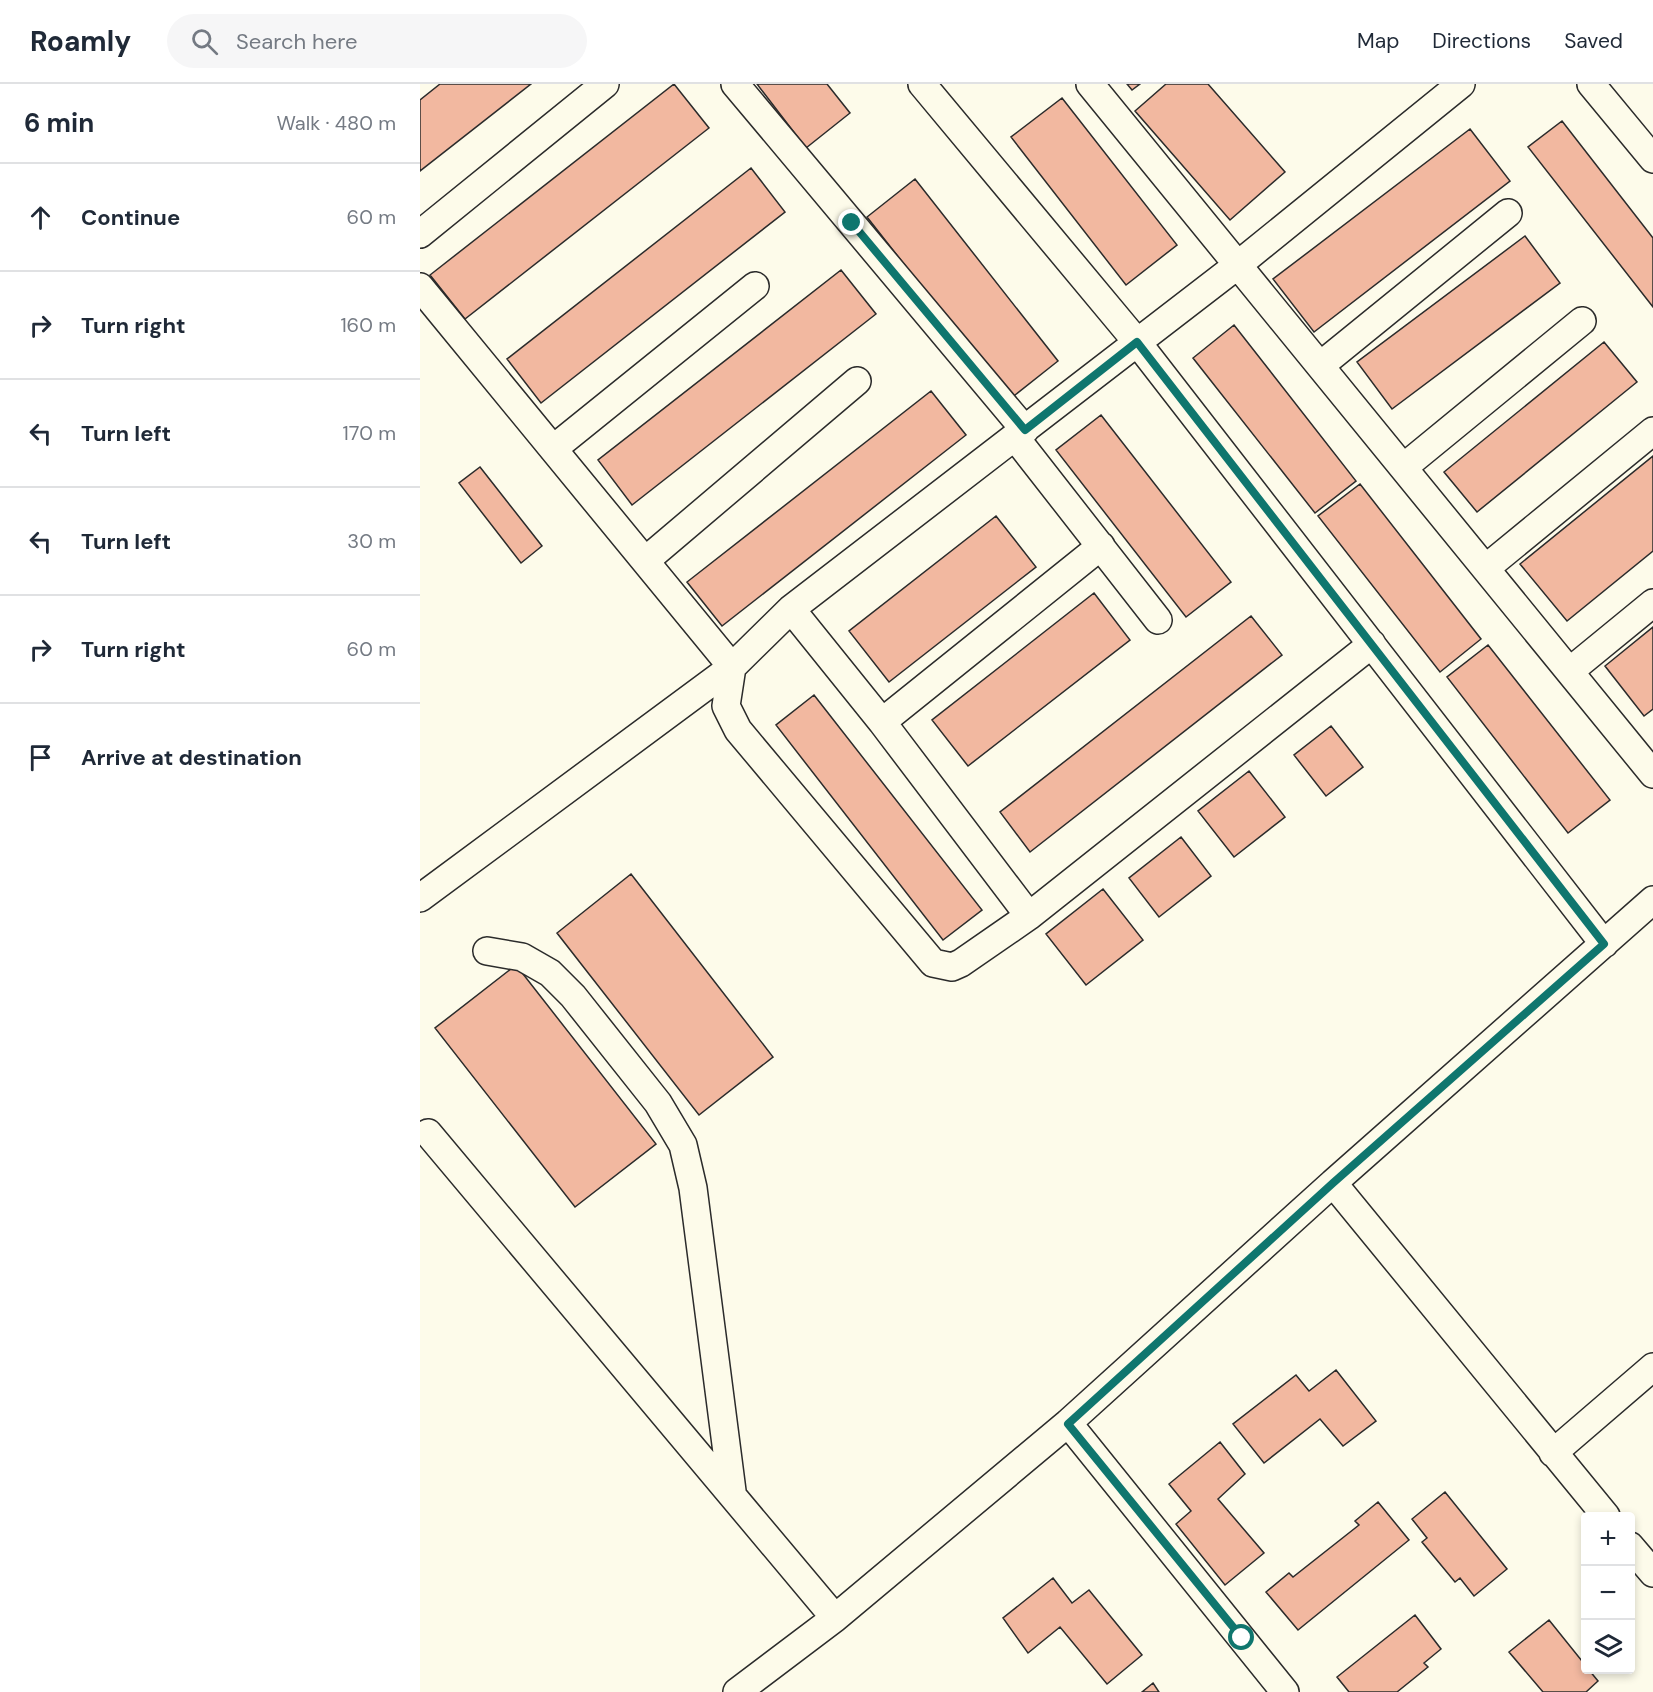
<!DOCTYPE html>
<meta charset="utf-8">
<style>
:root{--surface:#fff;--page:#f6f6f7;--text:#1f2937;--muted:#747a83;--line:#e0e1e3}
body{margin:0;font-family:"DM Sans",sans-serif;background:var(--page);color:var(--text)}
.controls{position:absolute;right:18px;bottom:18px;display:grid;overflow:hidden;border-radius:6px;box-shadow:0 3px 9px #0003}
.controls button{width:54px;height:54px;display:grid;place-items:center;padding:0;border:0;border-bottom:2px solid var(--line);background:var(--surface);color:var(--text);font:30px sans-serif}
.stop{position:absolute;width:18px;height:18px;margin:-14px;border:4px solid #0f766e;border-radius:50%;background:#fff}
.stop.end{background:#0f766e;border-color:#fff;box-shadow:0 2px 6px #0008}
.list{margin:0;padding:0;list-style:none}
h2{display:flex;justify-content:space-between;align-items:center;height:78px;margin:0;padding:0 24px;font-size:26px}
h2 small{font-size:20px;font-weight:400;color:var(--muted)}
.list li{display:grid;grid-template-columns:39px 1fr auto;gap:18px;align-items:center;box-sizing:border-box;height:108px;padding:0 24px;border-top:2px solid var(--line)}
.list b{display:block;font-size:22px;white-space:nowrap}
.list em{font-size:20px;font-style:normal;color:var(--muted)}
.icon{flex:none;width:33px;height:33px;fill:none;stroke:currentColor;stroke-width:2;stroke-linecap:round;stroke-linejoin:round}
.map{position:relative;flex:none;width:1233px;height:1608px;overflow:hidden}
header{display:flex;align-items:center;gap:36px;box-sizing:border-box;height:84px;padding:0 30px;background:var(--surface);border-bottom:2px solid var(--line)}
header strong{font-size:28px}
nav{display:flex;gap:33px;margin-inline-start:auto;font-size:21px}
.search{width:420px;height:54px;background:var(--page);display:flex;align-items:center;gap:15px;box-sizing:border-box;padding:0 21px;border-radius:33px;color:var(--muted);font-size:22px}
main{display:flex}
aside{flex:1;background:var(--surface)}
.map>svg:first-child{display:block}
.building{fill:#f2b8a0;stroke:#2b2b2b;stroke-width:1.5}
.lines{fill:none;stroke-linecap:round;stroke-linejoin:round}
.street-casing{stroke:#2b2b2b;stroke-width:30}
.street{stroke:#fdfbea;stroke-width:27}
.route{stroke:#0f766e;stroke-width:8}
</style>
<header>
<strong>Roamly</strong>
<div class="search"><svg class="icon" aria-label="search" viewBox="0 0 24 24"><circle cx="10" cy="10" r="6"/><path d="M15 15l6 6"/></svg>Search here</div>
<nav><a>Map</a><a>Directions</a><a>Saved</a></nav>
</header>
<main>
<aside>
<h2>6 min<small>Walk · 480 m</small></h2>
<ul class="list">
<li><svg class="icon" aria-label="ahead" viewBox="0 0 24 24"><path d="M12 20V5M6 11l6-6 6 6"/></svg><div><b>Continue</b></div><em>60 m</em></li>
<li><svg class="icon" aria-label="right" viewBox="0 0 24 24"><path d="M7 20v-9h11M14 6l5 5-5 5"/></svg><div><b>Turn right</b></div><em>160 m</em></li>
<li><svg class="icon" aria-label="left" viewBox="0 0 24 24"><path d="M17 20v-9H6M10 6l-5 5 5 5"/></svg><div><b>Turn left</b></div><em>170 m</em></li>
<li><svg class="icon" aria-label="left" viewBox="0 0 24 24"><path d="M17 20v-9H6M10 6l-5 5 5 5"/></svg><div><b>Turn left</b></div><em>30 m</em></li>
<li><svg class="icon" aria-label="right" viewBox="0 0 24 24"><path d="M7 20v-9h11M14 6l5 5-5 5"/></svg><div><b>Turn right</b></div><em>60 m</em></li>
<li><svg class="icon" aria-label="arrive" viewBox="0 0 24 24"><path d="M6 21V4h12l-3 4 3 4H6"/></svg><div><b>Arrive at destination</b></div></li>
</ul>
</aside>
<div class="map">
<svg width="1233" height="1608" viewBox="0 0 1233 1608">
<rect width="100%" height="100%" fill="#fdfbea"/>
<path class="building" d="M20 0H111L0 87V16Z
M254 0 289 44 45 235 10 191Z
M337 0H407L430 29 386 64Z
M707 0H720L712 6Z
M746 0H788L865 88 810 136 715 27Z
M642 14 757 161 706 201 591 53Z
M1142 37 1233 154V223L1108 63Z
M1050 45 1090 97 894 248 853 195Z
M331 84 365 128 121 319 87 275Z
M495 95 638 277 590 315 447 133Z
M1105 152 1140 199 972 325 937 278Z
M421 186 456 230 212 421 178 376Z
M814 241 936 397 895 429 773 274Z
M1184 258 1217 298 1057 428 1024 388Z
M511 307 546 351 302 542 267 498Z
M681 331 811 498 766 533 636 366Z
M1233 372V467L1147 537 1100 480Z
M60 383 122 462 101 479 39 399Z
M940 400 1061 555 1020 588 898 432Z
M576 432 616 483 469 598 429 547Z
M674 509 710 556 548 682 512 636Z
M831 532 862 571 610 768 580 728Z
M1233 543V625L1224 632 1185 582Z
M1068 561 1190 716 1148 749 1027 593Z
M394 611 562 826 523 856 356 641Z
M911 642 943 683 906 712 874 671Z
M829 687 865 733 814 773 778 727Z
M761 753 791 792 739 833 709 794Z
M211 790 353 973 279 1031 137 849Z
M683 805 723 856 666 901 626 850Z
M96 881 236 1060 155 1123 15 944Z
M916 1286 956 1337 923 1362 900 1335 844 1379 813 1340 876 1291 889 1307Z
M800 1358 825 1390 798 1415 844 1469 805 1501 756 1440 771 1427 749 1400Z
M1025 1408 1087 1485 1054 1512 1040 1494 1035 1498 1002 1458 1007 1454 992 1435Z
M958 1418 989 1456 878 1546 846 1508 869 1489 873 1493 939 1441 935 1437Z
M633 1494 652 1519 669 1506 722 1571 687 1600 640 1543 608 1569 583 1534Z
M995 1531 1021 1565 1004 1579 1008 1583 977 1608H929L917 1593Z
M1129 1536 1166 1582V1586H1169L1178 1597 1166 1608H1123L1089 1568Z
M733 1599 739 1608H722Z"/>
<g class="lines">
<defs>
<path id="street" d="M315 0 605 346
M502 0 717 258 1184 860
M670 0 1233 690
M1171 0 1233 75
M0 150 185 0
M0 203 312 583 306 622 318 646 513 879 532 883 541 879 609 832
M901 281 1088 129
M595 353 738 536
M133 365 335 202
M984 383 1162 237
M225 477 437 297
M1066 484 1233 347
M371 525 462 638 609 832 952 560
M1150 587 1233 519
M462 638 681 462
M0 814 312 583 371 525 819 180 1041 0
M67 867 102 873 130 889 153 912 238 1019 263 1061 273 1104 312 1407
M8 1049 415 1534
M913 1099 1233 816
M648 1339 865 1608
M1133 1369 1233 1283
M1210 1462 1233 1489
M317 1608 415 1534 648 1339 913 1099 1186 1432"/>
</defs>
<use href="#street" class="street-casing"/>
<use href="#street" class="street"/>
</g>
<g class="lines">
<path class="route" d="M432 139 605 346 717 258 1184 860 913 1099 648 1340 822 1554"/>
</g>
</svg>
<div class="controls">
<button>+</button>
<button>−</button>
<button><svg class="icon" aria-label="layers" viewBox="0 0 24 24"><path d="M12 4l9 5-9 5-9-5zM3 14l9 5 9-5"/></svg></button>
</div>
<div class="stop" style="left:822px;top:1554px"></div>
<div class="stop end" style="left:432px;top:139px"></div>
</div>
</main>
